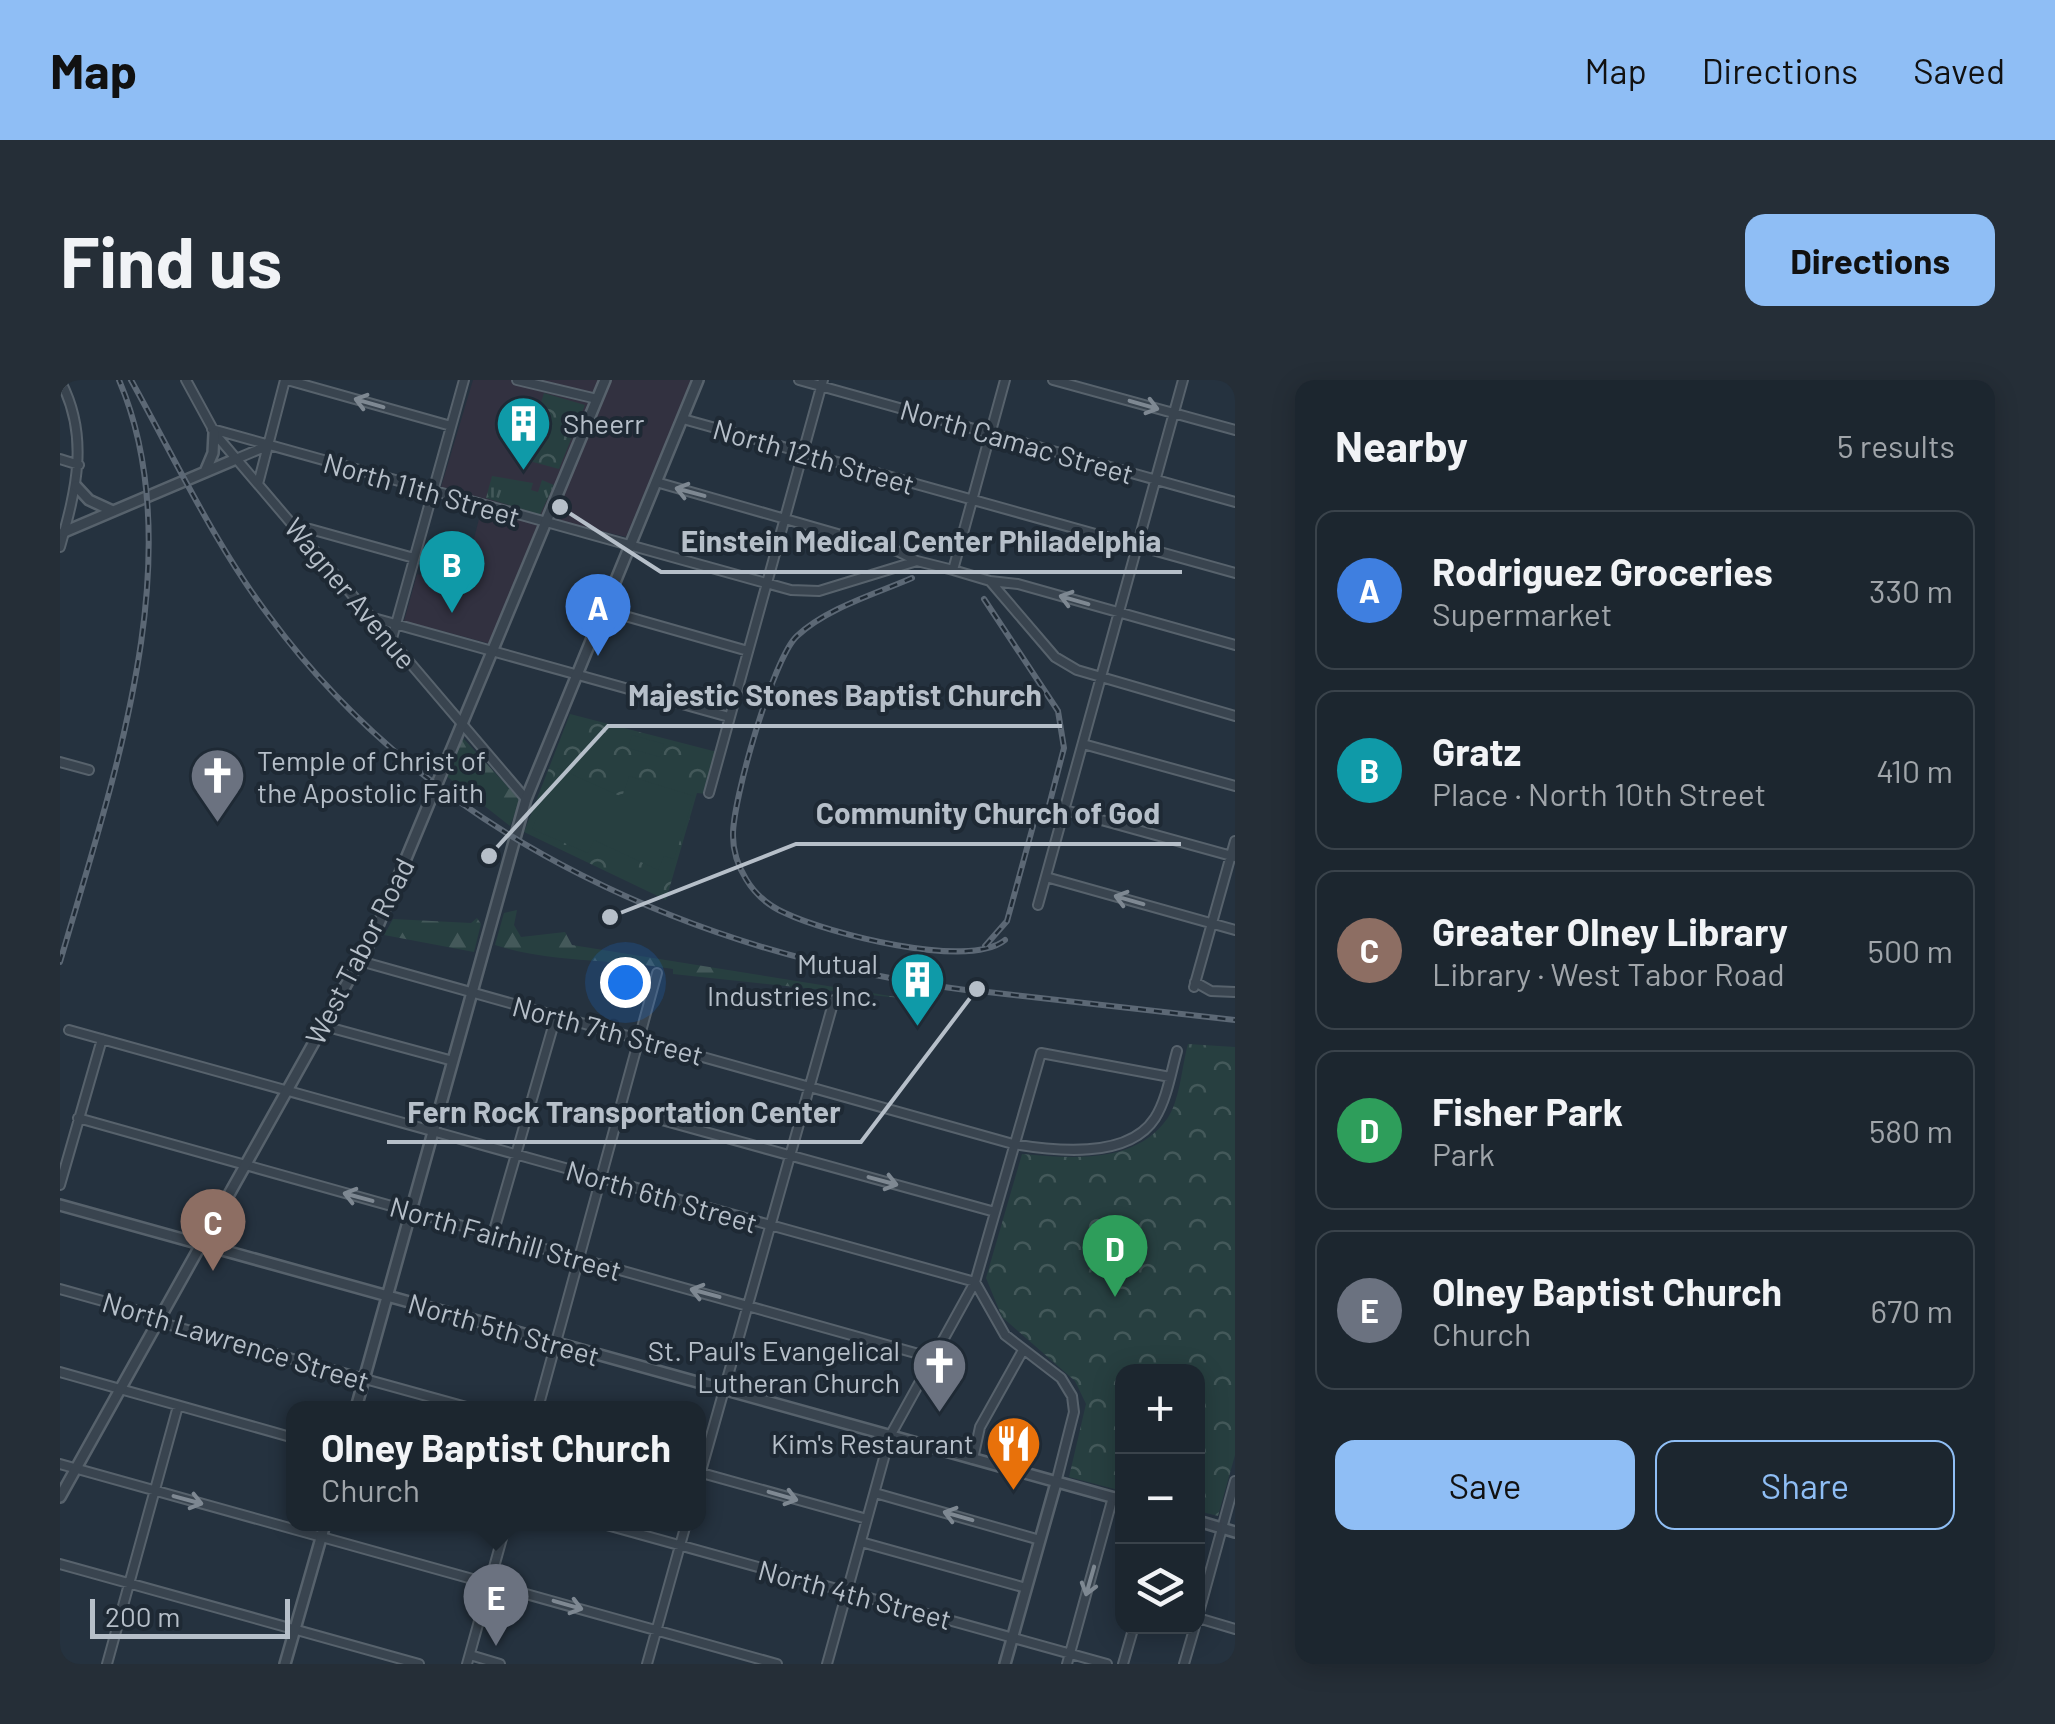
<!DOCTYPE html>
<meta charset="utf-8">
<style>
:root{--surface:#1c262f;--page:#252e37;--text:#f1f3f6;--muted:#a0a5aa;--line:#3a434b;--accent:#8fbef5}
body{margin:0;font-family:Barlow,sans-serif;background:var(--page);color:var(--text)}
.controls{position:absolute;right:30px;bottom:30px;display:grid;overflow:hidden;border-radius:20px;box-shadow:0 5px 25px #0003}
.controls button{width:90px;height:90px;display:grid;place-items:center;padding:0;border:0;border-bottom:2px solid var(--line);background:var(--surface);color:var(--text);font:50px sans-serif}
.scale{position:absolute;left:30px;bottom:25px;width:200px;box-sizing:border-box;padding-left:10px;border:5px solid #b6bfc9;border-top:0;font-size:28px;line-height:35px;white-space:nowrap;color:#b6bfc9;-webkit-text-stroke:8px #1e2934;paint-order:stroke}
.you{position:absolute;left:565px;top:602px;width:35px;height:35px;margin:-25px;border:8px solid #fff;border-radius:50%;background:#1a73e8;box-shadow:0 0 0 15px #1a73e833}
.badge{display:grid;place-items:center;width:65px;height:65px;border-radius:50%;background:var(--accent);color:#fff;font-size:32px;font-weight:700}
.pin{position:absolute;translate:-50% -82px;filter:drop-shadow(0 2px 5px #0008)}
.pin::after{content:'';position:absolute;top:52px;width:35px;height:30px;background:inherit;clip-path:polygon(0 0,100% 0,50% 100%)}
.popup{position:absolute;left:226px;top:1021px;width:420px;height:130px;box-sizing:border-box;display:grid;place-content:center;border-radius:20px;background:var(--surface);filter:drop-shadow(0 2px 8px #0005);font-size:32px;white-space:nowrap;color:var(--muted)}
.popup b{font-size:38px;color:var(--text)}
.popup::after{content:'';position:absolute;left:50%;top:100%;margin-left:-20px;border:20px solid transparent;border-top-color:var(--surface)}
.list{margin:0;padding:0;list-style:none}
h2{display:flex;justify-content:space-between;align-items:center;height:130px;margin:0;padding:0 40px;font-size:42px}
h2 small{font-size:32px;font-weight:400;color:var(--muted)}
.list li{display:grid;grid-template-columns:65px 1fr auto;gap:30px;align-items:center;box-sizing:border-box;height:160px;margin:0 20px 20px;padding:0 20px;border:2px solid var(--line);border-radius:20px}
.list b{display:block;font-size:38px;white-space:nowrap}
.list p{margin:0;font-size:32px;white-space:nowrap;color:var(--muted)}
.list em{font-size:32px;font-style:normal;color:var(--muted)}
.actions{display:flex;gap:20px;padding:30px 40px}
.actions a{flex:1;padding:22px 0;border:2px solid var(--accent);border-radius:20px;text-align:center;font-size:35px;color:var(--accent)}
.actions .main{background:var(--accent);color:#111}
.icon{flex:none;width:55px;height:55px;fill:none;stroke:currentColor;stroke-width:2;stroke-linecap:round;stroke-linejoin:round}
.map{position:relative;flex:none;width:1175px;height:1284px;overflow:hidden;border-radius:20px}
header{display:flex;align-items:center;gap:60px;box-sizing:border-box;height:140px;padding:0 50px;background:var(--accent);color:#111}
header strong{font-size:48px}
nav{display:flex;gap:55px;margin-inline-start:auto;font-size:35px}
.intro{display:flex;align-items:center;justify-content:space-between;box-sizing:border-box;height:240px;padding:0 60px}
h1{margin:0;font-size:70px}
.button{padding:25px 45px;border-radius:20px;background:var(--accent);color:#111;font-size:35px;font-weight:700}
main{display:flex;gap:60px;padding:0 60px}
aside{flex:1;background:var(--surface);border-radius:20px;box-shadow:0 5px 25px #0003}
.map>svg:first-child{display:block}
.medical{fill:#323140}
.grass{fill:url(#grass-tufts)}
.forest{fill:url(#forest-firs)}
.park{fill:url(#park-crowns)}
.pitch{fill:#273f40}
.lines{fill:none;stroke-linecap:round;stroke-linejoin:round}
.minor-casing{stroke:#57626c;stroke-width:12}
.tertiary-casing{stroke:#57626c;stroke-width:14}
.minor{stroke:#39444f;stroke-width:8}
.tertiary{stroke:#39444f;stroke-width:9}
.rail-casing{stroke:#5c6875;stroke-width:6}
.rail{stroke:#1e2934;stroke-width:2.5;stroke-dasharray:8;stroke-linecap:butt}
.oneway{stroke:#7e8892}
.labels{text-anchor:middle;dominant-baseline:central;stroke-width:8;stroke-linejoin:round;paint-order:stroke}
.poi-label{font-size:28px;fill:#b6bfc9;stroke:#1e2934;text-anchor:end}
.street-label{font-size:28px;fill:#b6bfc9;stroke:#1e2934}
.leader{fill:none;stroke:#b6bfc9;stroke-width:4}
.callout-dot{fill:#b6bfc9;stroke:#1e2934;stroke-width:4}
.callout-label{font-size:30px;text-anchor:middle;font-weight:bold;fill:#b6bfc9;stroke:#1e2934;stroke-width:8;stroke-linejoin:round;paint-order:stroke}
</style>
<header>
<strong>Map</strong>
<nav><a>Map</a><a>Directions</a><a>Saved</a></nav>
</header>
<div class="intro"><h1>Find us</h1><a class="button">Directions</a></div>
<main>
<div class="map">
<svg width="1175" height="1284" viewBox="0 0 1175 1284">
<defs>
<pattern id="grass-tufts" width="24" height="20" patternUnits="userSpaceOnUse" patternTransform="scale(2.5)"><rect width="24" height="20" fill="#273f40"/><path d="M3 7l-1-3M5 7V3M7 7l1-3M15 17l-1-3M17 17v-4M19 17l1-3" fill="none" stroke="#44595a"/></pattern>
<pattern id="forest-firs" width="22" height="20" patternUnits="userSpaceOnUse" patternTransform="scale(2.5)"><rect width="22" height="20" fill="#273f40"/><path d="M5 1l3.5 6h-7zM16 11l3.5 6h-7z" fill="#44595a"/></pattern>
<pattern id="park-crowns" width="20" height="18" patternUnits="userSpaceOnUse" patternTransform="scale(2.5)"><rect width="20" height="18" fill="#273f40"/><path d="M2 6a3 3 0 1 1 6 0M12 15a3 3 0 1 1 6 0" fill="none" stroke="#44595a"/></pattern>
</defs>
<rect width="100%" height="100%" fill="#25323f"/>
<path class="medical" d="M413 0H632L566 157 481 136 431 264 344 241 357 194 402 206 424 119 381 107Z"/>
<path class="grass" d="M432 96 473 103 471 110 478 112 482 100 494 105 480 135 426 118Z"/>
<path class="forest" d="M403 358 460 420 450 446 385 395Z
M457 530 454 545 461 557 505 552 512 565 849 619 613 594V589C555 579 491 583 435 565L444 533Z
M417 538 421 544 414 572 324 555 333 539 411 543Z"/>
<path class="park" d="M484 13 525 25 499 89 458 78 459 73 469 75 466 70Z
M510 334 657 372 647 414 637 413 606 520 464 452Z
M1128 664 1175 667V1075L1158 1136 1138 1131V992H1062V1111L1009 1097 1026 1024 1015 1001 942 937 926 898 962 774C1012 778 1074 785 1107 739 1120 721 1122 685 1128 664Z"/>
<path class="pitch" d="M572 355 604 364 600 377 568 368Z
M498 388 562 417 569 396 634 416 614 479 604 476 598 490 534 460 528 473 472 449Z"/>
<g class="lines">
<defs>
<path id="minor" d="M126 0 156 55 466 419
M227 0 391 46
M457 0 537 19
M739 0 1175 122
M993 0 1175 50
M623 39 1175 193
M152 49 731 210 759 211 857 181 893 190 930 201 995 277 1017 290 1175 336
M0 79 19 85
M176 79 207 66
M596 102 837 171 857 181
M198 104 225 0
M238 152 250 149 354 178
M0 167C16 110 30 56 0 0
M893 190 945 0
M930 201 958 204 1175 265
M544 230 688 271
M310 237 669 337
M331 262 404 0
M1023 364 1175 406
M0 382 29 390
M649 413 763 0
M1005 430 1175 477
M986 497 1175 550
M978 525 1123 0
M300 581 953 764C994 771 1068 780 1095 738 1107 719 1111 692 1117 671
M1135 602 1151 611 1175 612
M1134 607 1175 461
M264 646 393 681
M9 650 915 902 945 955 1001 998 1012 1016 1014 1032 996 1103
M562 729 935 832
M18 738 873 978
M0 805 42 659
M433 854 496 636
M0 909 93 935 106 944 410 1028
M0 992 234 1058
M478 1028 597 593
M913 1079 920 1047 962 972
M0 1084 717 1284
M638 1092 807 1139
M638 1102 774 620
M815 1113 980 1160
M543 1144 1047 1284
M801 1162 966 1208
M0 1184 359 1284
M1138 1236 1175 1101
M1138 1238 1175 1249
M410 1275 440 1284
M47 1284 118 1026
M407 1284 446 1144
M587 1284 626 1144
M767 1284 830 1056 915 902 981 673 1110 697
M1007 1284 1053 1117
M1063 1284 1074 1246
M1124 1284 1135 1246"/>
<path id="tertiary" d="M145 92 153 73 154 53
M16 106 29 120 53 131
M4 152 176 79
M0 825 1062 1120
M296 1028 466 419 638 0
M0 1117 315 553 545 0
M1138 1141 1175 1152
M225 1284 265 1144
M945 1284 996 1103"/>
</defs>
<use href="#minor" class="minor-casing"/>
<use href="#tertiary" class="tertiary-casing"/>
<use href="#minor" class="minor"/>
<use href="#tertiary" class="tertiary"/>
<defs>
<path id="rail" d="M71 0C115 79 154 163 209 236 375 461 642 577 913 611
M852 198C815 214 767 228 737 256 713 278 672 422 673 456 673 471 678 486 686 499 695 514 709 526 725 533 767 553 908 590 945 560
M924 219 998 331 1004 368 987 433
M925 566 947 541 973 446
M0 582C50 409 134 175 59 0
M919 611 1175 640"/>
</defs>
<use href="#rail" class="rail-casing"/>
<use href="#rail" class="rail"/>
</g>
<defs><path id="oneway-shaft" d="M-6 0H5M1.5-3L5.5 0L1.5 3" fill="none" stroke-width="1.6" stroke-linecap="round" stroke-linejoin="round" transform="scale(2.5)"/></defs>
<g class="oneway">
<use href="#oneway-shaft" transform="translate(309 23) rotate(-164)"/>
<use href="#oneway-shaft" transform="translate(1084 25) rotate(16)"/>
<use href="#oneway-shaft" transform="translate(630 112) rotate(-165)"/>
<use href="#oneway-shaft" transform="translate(1014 220) rotate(-164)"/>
<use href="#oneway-shaft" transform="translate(1069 520) rotate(-164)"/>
<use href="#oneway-shaft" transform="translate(823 801) rotate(15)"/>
<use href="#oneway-shaft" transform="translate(298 817) rotate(-165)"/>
<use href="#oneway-shaft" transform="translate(645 913) rotate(-165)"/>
<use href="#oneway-shaft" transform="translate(723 1116) rotate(16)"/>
<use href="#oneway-shaft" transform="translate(128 1120) rotate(15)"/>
<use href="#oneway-shaft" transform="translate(898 1136) rotate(-164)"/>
<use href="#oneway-shaft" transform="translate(1030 1201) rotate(106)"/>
<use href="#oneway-shaft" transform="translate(508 1225) rotate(16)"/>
</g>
<defs>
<symbol id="building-pin" viewBox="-11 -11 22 30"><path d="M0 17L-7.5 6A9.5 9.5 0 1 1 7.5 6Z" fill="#0f9aa8" stroke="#1e2934"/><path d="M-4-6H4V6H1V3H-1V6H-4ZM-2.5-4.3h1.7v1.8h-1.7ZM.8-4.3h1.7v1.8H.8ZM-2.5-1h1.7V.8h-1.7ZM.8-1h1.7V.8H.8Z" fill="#fff"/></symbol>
<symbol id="church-pin" viewBox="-11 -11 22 30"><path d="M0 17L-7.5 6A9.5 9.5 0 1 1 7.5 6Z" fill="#6b7280" stroke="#1e2934"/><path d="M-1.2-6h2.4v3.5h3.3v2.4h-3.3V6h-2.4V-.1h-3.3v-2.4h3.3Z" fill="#fff"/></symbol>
<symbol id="restaurant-pin" viewBox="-11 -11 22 30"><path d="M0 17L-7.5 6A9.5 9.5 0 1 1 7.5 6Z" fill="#e8710a" stroke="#1e2934"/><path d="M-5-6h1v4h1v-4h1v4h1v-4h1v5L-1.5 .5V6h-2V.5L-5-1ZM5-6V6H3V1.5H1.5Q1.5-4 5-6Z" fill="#fff"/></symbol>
</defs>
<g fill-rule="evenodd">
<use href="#building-pin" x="432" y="12" width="63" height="86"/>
<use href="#church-pin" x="126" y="364" width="63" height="86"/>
<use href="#building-pin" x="826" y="568" width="63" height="86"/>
<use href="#church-pin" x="848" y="954" width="63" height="86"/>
<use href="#restaurant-pin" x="922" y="1032" width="63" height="86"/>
</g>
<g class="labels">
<g class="poi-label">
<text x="503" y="43" text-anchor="start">Sheerr</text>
<text x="197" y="380" text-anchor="start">Temple of Christ of<tspan x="197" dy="32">the Apostolic Faith</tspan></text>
<text x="818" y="583">Mutual<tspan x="818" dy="32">Industries Inc.</tspan></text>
<text x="840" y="970">St. Paul's Evangelical<tspan x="840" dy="32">Lutheran Church</tspan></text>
<text x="914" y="1063">Kim's Restaurant</text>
</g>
<g class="street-label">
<text transform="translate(957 61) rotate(16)">North Camac Street</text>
<text transform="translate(754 76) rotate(16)">North 12th Street</text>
<text transform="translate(362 109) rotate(16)">North 11th Street</text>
<text transform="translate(291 213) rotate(50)">Wagner Avenue</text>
<text transform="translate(299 571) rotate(-63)">West Tabor Road</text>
<text transform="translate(548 650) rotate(15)">North 7th Street</text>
<text transform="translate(602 816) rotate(16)">North 6th Street</text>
<text transform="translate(446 858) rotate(16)">North Fairhill Street</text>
<text transform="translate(444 949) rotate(16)">North 5th Street</text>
<text transform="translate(176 961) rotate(17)">North Lawrence Street</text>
<text transform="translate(795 1214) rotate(15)">North 4th Street</text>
</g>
</g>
<path class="leader" d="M500 127L601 192H1122M429 476L548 346H1002M550 537L736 464H1121M917 609L801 762H327"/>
<g class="callout-dot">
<circle cx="500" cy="127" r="10"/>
<circle cx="429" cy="476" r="10"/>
<circle cx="550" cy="537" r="10"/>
<circle cx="917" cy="609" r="10"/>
</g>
<g class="callout-label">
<text x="861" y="172">Einstein Medical Center Philadelphia</text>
<text x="775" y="326">Majestic Stones Baptist Church</text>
<text x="928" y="444">Community Church of God</text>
<text x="564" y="743">Fern Rock Transportation Center</text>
</g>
</svg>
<div class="controls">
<button>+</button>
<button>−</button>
<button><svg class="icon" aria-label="layers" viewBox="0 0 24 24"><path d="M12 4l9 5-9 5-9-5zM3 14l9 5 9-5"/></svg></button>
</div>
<div class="scale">200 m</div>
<div class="you"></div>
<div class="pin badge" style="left:538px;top:276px;background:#3f7fe0">A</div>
<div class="pin badge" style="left:392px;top:233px;background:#0f9aa8">B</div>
<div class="pin badge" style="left:153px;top:891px;background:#8d6e63">C</div>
<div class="pin badge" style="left:1055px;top:917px;background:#2e9e5b">D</div>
<div class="pin badge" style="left:436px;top:1266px;background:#6b7280">E</div>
<div class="popup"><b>Olney Baptist Church</b>Church</div>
</div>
<aside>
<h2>Nearby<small>5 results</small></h2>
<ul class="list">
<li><span class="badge" style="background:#3f7fe0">A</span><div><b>Rodriguez Groceries</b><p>Supermarket</p></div><em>330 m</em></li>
<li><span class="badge" style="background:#0f9aa8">B</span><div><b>Gratz</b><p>Place · North 10th Street</p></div><em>410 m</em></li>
<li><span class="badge" style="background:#8d6e63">C</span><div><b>Greater Olney Library</b><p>Library · West Tabor Road</p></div><em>500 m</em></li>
<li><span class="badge" style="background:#2e9e5b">D</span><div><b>Fisher Park</b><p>Park</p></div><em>580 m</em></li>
<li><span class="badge" style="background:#6b7280">E</span><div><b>Olney Baptist Church</b><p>Church</p></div><em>670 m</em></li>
</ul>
<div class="actions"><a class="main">Save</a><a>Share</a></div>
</aside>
</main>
